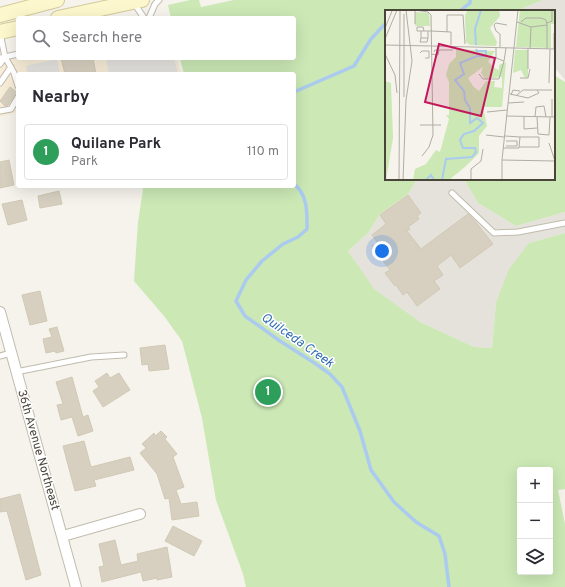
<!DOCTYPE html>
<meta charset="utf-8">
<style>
:root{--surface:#fff;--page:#f7f7f7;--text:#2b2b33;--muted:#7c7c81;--line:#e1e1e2;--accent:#ea580c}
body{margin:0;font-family:Overpass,sans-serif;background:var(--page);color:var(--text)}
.controls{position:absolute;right:12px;bottom:12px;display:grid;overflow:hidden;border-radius:4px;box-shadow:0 4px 16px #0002}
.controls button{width:36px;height:36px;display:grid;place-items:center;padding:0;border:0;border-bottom:1px solid var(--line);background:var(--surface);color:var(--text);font:20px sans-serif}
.you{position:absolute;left:382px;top:251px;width:14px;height:14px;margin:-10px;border:3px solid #fff;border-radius:50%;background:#1a73e8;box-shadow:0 0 0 6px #1a73e833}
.badge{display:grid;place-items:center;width:26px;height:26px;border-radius:50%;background:var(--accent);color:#fff;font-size:13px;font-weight:700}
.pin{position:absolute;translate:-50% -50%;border:2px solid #fff;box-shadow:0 1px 4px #0006}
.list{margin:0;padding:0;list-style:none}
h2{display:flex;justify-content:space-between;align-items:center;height:52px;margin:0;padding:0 16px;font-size:17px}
h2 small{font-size:13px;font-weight:400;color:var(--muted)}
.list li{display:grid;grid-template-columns:26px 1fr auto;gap:12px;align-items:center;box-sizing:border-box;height:56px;margin:0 8px 8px;padding:0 8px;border:1px solid var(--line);border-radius:4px}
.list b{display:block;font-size:15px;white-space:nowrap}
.list p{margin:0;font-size:13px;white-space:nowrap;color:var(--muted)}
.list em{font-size:13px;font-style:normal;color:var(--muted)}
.icon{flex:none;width:22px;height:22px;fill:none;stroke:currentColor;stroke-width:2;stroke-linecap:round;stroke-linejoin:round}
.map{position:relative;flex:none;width:565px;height:587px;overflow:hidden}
.search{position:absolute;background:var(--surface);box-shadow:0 4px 16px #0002;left:16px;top:16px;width:280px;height:44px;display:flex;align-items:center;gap:10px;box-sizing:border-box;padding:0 14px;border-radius:4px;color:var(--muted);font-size:15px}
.panel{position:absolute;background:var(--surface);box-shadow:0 4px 16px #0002;left:16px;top:72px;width:280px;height:116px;border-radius:4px}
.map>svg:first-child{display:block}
.commercial{fill:#f6ecd7}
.industrial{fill:#e5e2dc}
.green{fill:#cbe8b5;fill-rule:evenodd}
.parking{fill:#e4e3df}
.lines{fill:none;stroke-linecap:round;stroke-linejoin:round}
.stream{stroke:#aacbef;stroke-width:3.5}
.building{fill:#d7d0c1;stroke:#d1c9b4}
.service-casing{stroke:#c1bcad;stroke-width:7}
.minor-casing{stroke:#c1bcad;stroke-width:12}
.secondary-casing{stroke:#d3cb9c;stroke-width:16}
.service{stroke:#fff;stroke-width:5}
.minor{stroke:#fff;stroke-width:10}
.secondary{stroke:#fdf7cd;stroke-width:14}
.labels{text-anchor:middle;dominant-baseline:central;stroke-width:3;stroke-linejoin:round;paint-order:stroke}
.street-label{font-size:12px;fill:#494539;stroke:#fff}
.water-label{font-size:13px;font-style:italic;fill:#336eb4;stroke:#fff}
.inset-river{fill:none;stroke:#aacbef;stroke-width:2}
.inset-road{fill:none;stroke:#b0ada4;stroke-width:1}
.view{fill:#c2185b;fill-opacity:0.15;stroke:#c2185b;stroke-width:2}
.inset-edge{fill:none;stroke:#494539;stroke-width:2}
</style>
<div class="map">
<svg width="565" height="587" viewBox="0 0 565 587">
<rect width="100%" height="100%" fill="#f5f3eb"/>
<path class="commercial" d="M18 53V58H177L181 74H18V112L0 117V58Z"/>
<path class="industrial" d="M543 0H565V80L554 67V11H516Z
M417 179H464L478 203 516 226 565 212V233L529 243 496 303 492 348 474 347 420 322 373 289 348 251 368 233 380 214 408 194Z"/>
<path class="green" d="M190 0H199L201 7 234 0H543L516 11H386V179H417L408 194 380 214 368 233 348 251 374 289 420 322 474 347 492 348 496 303 509 269 529 243 565 233V489L558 490 565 524V587H246L243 574 216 500 202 418 182 341 164 316 134 281 138 222 143 190 142 186H294V74H184L180 58H294V18H171L168 5ZM520 470H550V572H520Z
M554 75 565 82V212L516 226 478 203 464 179H554Z"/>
<path class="parking" d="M106 58H174L178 74H109Z
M57 59 60 74H28L26 66Z"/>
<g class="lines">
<path class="stream" d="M460 11 470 3V0
M294 92 354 66 371 39 384 25H386
M294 184C308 195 307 213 307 229L298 237 283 244 262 261 246 280 236 301 245 316 280 341 313 362 330 374 342 387 360 431 371 470 394 502 416 522 439 536 445 554 449 587"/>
</g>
<path class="building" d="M61 58H93L96 74H65Z
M10 87 18 93 15 95 8 105 5 106 0 101Z
M9 160 14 185 0 188V162Z
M59 191 62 204 40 208 38 196Z
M408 195 421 213 417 216 419 219 408 227 410 229 407 231 421 249 468 214 474 220 493 244 460 268 451 255 437 266 443 275 434 281 440 289 417 306 407 292 403 295 396 285 395 286 385 273 390 270 372 246 378 243 372 235 386 224 380 215Z
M22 200 27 220 8 225 2 204Z
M40 291 47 321 30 325 22 295Z
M57 327 64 351 56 353 55 351 46 353 43 339 52 337 49 329Z
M165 345 169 369 149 371 148 364 142 365 140 348Z
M107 373 110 378 119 373 130 390 103 407 93 391 99 387 95 381Z
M72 377 83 417 88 415 93 431 78 436 72 417 61 420 57 405 63 404 56 382Z
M161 431 167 437 165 439 177 454 173 457 184 487 176 490 181 504 197 502 199 516 172 520 169 498 165 499 157 474 140 453 146 448 142 444 154 433 155 436Z
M84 441 91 467 130 457 134 470 94 480 96 486 75 491 63 446Z
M20 494 41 575 26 580 7 511 0 512V499Z
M173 526 202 541 194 556 165 541Z
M115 540 121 565 138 561 137 554 167 547 172 577 157 580V578L143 581 141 572 102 582 99 567 104 566 99 544Z"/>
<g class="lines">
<defs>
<path id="service" d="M134 3 144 18
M149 18 155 4 159 0
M0 33 5 57 14 73 18 86
M0 58 18 54
M0 64 5 57
M0 83 11 67
M0 111 11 109 18 97
M452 193 494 233 518 232 565 223
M0 356 11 353
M16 372 91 357 124 355"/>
<path id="minor" d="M0 312 76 587
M63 536 140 514"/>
<path id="secondary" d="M0 15 57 0
M58 18 142 0
M0 32 18 28"/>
</defs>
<use href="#service" class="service-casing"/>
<use href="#minor" class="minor-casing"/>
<use href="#secondary" class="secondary-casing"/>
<use href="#service" class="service"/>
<use href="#minor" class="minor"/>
<use href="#secondary" class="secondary"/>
</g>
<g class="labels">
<g class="street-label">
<text transform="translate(38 450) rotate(74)">36th Avenue Northeast</text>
</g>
<g class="water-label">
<text transform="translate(297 341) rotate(35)">Quilceda Creek</text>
</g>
</g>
<g transform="translate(385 10)">
<rect width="170" height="170" fill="#f5f3eb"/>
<path d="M83 0H114L115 6 105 18 112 32 111 36 85 35 81 32 80 5ZM135 0H170V14H166V38L131 37ZM30 2 44 3 45 16H30ZM71 39 110 41 103 52 111 59 114 60V55L121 52 117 97H98L102 116 94 126V143L81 156 64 170H28L30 159 41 154 51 140 55 142 64 109 61 105H64V72L61 65 64 54 71 47ZM98 57 96 63 100 69 117 67V78L109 77 110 71H101L94 81 88 76 83 68ZM130 40H143V67L140 68 136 60 128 63ZM0 71 6 73 8 128 1 170Z" fill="#cbe8b5" fill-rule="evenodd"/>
<path class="inset-river" d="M91 35 90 19 96 0M41 170 46 165 49 170M57 170 61 149 87 147 91 142 90 138H78L75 130 79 124 89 121 98 113 92 108 85 113V98L80 90 79 81 70 70 79 64 75 53 92 46H101V41H92L91 39"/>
<path class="inset-road" d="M30 0 43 2 46 5 48 125 44 137 37 146M132 12 146 17 145 39M136 12 141 8H156L161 10 162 15M162 13 167 11V0M30 14V0M146 17 162 15V39M0 18 7 1M36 21H32V17H38L39 21M43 21V28H36V21H46M46 21 66 22V35M62 22V5H78L80 34M36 28 35 32H42L43 28M0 29 12 0M0 35 47 36M46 36 170 39M115 37V24L111 21 109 15 111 13 122 15M111 38V48L119 51 121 38M169 39V23M49 42 50 40H68M35 43 37 41H44V48H40M0 44 10 65 12 83M46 44 53 45 54 40M143 59V39M94 64 98 69H114L119 51M135 68H143L145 59M164 73 165 39M152 80H167M125 84 143 88 154 83 152 80H138L132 85M126 85 128 80 135 81M19 87V4M167 89V107M123 93 139 92M102 102 122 100M121 106 170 107M139 107V119L152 118M150 107 151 97 159 96 161 107M152 107 153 124 164 125 165 107M35 115H56M101 125 119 127M120 126 135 127M164 133 170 151M121 136H132V131H121M118 138H134V137L135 127H154V137H134M117 150 170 151M14 170 15 0M18 170 21 90 27 51 21 0M86 170V159L96 151 98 139M117 170V150L133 0"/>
<path class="view" d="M54 34 110 48 96 106 40 92Z"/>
<rect width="170" height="170" class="inset-edge"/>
</g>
</svg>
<div class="controls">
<button>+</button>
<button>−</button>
<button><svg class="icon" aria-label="layers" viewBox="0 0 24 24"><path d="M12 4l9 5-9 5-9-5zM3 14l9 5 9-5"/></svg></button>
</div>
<div class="you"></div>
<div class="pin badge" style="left:268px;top:392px;background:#2e9e5b">1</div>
<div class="search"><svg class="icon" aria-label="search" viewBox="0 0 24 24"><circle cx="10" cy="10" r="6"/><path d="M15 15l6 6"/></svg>Search here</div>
<section class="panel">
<h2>Nearby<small></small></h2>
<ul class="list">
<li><span class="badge" style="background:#2e9e5b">1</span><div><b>Quilane Park</b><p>Park</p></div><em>110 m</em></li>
</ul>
</section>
</div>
